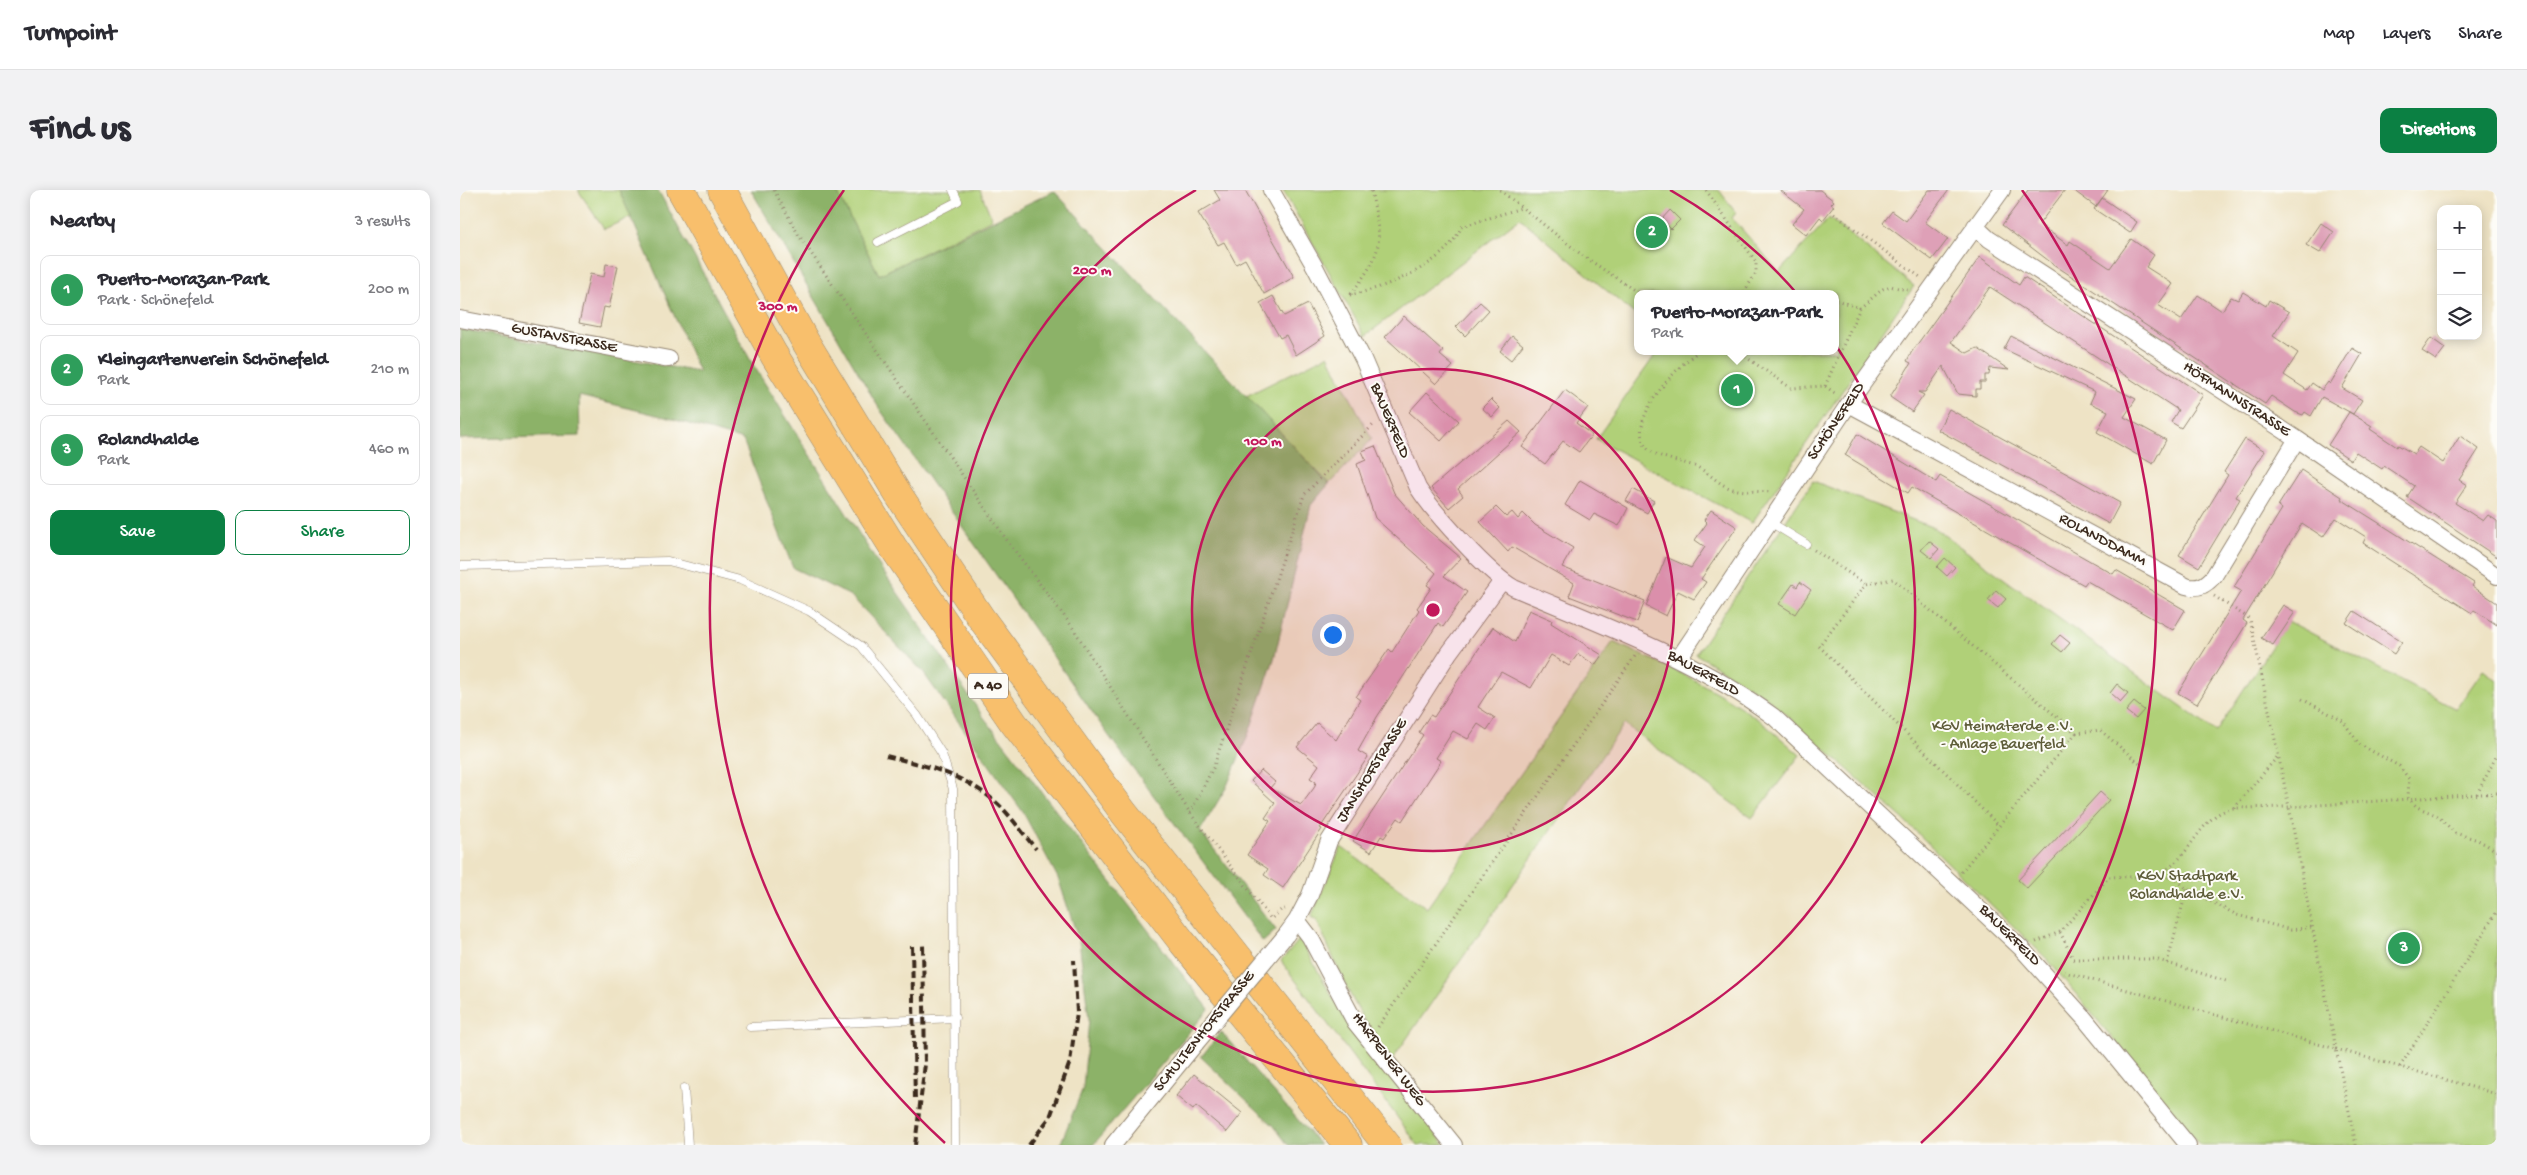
<!DOCTYPE html>
<meta charset="utf-8">
<style>
:root{--surface:#fff;--page:#f2f2f3;--text:#2b2b33;--muted:#7c7c81;--line:#e1e1e2;--accent:#0b8043}
body{margin:0;font-family:"Gochi Hand",sans-serif;background:var(--page);color:var(--text)}
.controls{position:absolute;right:15px;top:15px;display:grid;overflow:hidden;border-radius:10px;box-shadow:0 2px 12px #0003}
.controls button{width:45px;height:45px;display:grid;place-items:center;padding:0;border:0;border-bottom:1px solid var(--line);background:var(--surface);color:var(--text);font:25px sans-serif}
.you{position:absolute;left:872px;top:444px;width:18px;height:18px;margin:-12px;border:4px solid #fff;border-radius:50%;background:#1a73e8;box-shadow:0 0 0 8px #1a73e833}
.badge{display:grid;place-items:center;width:32px;height:32px;border-radius:50%;background:var(--accent);color:#fff;font-size:16px;font-weight:700}
.pin{position:absolute;translate:-50% -50%;border:2px solid #fff;box-shadow:0 1px 5px #0006}
.popup{position:absolute;left:1174px;top:100px;width:205px;height:65px;box-sizing:border-box;display:grid;place-content:center;border-radius:10px;background:var(--surface);filter:drop-shadow(0 1px 4px #0005);font-size:16px;white-space:nowrap;color:var(--muted)}
.popup b{font-size:19px;color:var(--text)}
.popup::after{content:'';position:absolute;left:50%;top:100%;margin-left:-10px;border:10px solid transparent;border-top-color:var(--surface)}
.list{margin:0;padding:0;list-style:none}
h2{display:flex;justify-content:space-between;align-items:center;height:65px;margin:0;padding:0 20px;font-size:21px}
h2 small{font-size:16px;font-weight:400;color:var(--muted)}
.list li{display:grid;grid-template-columns:32px 1fr auto;gap:15px;align-items:center;box-sizing:border-box;height:70px;margin:0 10px 10px;padding:0 10px;border:1px solid var(--line);border-radius:10px}
.list b{display:block;font-size:19px;white-space:nowrap}
.list p{margin:0;font-size:16px;white-space:nowrap;color:var(--muted)}
.list em{font-size:16px;font-style:normal;color:var(--muted)}
.actions{display:flex;gap:10px;padding:15px 20px}
.actions a{flex:1;padding:11px 0;border:1px solid var(--accent);border-radius:10px;text-align:center;font-size:18px;color:var(--accent)}
.actions .main{background:var(--accent);color:#fff}
.icon{flex:none;width:28px;height:28px;fill:none;stroke:currentColor;stroke-width:2;stroke-linecap:round;stroke-linejoin:round}
.map{position:relative;flex:none;width:2037px;height:955px;overflow:hidden;border-radius:10px}
header{display:flex;align-items:center;gap:30px;box-sizing:border-box;height:70px;padding:0 25px;background:var(--surface);border-bottom:1px solid var(--line)}
header strong{font-size:24px}
nav{display:flex;gap:28px;margin-inline-start:auto;font-size:18px}
.intro{display:flex;align-items:center;justify-content:space-between;box-sizing:border-box;height:120px;padding:0 30px}
h1{margin:0;font-size:35px}
.button{padding:12px 22px;border-radius:10px;background:var(--accent);color:#fff;font-size:18px;font-weight:700}
main{display:flex;gap:30px;padding:0 30px}
aside{flex:1;background:var(--surface);border-radius:10px;box-shadow:0 2px 12px #0003}
.map>svg:first-child{display:block}
.green{fill:#b0d078;stroke:#767d4b}
.forest{fill:#8cb268;stroke:#646e43}
.building{fill:#dea0b7}
.lines{fill:none;stroke-linecap:round;stroke-linejoin:round}
.service-casing{stroke:#948672;stroke-width:9}
.minor-casing{stroke:#948672;stroke-width:18}
.motorway-casing{stroke:#948672;stroke-width:29}
.path{stroke:#948672;stroke-width:3;stroke-dasharray:1 4;stroke-linecap:butt}
.service{stroke:#fff;stroke-width:8}
.minor{stroke:#fff;stroke-width:16}
.motorway{stroke:#f8bf6c;stroke-width:28}
.rail{stroke:#3b2a1e;stroke-width:4;stroke-dasharray:8 4;stroke-linecap:butt}
.minor-bridge-casing{stroke:#948672;stroke-width:18;stroke-linecap:butt}
.minor-bridge{stroke:#fff;stroke-width:16}
.ring{fill:none;stroke:#c2185b;stroke-width:2.5}
.labels{text-anchor:middle;dominant-baseline:central;stroke-width:4;stroke-linejoin:round;paint-order:stroke}
.shield{fill:#fdfcf7;stroke:#75695f;stroke-width:1}
.shield-label{font-size:15px;font-weight:bold;fill:#3b2a1e}
.street-label{font-size:16px;fill:#3b2a1e;stroke:#fdfcf7}
.park-label{font-size:16px;fill:#5e5c39;stroke:#fdfcf7}
.centre{fill:#c2185b;stroke:#fdfcf7;stroke-width:2.5}
.ring-label{font-size:15px;text-anchor:middle;font-weight:bold;fill:#c2185b;stroke:#fdfcf7;stroke-width:4;stroke-linejoin:round;paint-order:stroke}
</style>
<header>
<strong>Turnpoint</strong>
<nav><a>Map</a><a>Layers</a><a>Share</a></nav>
</header>
<div class="intro"><h1>Find us</h1><a class="button">Directions</a></div>
<main>
<aside>
<h2>Nearby<small>3 results</small></h2>
<ul class="list">
<li><span class="badge" style="background:#2e9e5b">1</span><div><b>Puerto-Morazan-Park</b><p>Park · Schönefeld</p></div><em>200 m</em></li>
<li><span class="badge" style="background:#2e9e5b">2</span><div><b>Kleingartenverein Schönefeld</b><p>Park</p></div><em>210 m</em></li>
<li><span class="badge" style="background:#2e9e5b">3</span><div><b>Rolandhalde</b><p>Park</p></div><em>460 m</em></li>
</ul>
<div class="actions"><a class="main">Save</a><a>Share</a></div>
</aside>
<div class="map">
<svg width="2037" height="955" viewBox="0 0 2037 955">
<rect width="100%" height="100%" fill="#fdfcf7"/>
<filter id="ink" filterUnits="userSpaceOnUse"><feTurbulence type="fractalNoise" baseFrequency=".02" numOctaves="2"/><feDisplacementMap in="SourceGraphic" scale="10" xChannelSelector="R" yChannelSelector="G"/><feConvolveMatrix kernelMatrix="1 2 1 2 8 2 1 2 1" color-interpolation-filters="sRGB"/></filter>
<filter id="wash" filterUnits="userSpaceOnUse"><feTurbulence type="fractalNoise" baseFrequency=".0096" numOctaves="4" result="noise"/><feDisplacementMap in="SourceGraphic" scale="20" xChannelSelector="R" yChannelSelector="G"/><feGaussianBlur stdDeviation="1.12" result="paint"/><feColorMatrix in="noise" values="0 0 0 0 0 0 0 0 0 0 0 0 0 0 0 0 0 1.4 0 .05"/><feComposite in="paint" operator="in"/></filter>
<g filter="url(#wash)">
<rect width="100%" height="100%" fill="#eee3c5"/>
<path class="green" d="M118 0H159L171 27 144 39Z
M376 0H520L532 29 419 85Z
M823 0H1259L1276 23 1272 28 1319 82 1369 28 1454 96 1292 333 1136 249 1198 161H1376V104H1178V127L1060 28 905 146Z
M868 165 912 249 869 294 786 206Z
M1353 291 1474 338 1756 542 1828 431 1996 519 2023 480 2037 490V955H1740L1588 770 1442 628 1306 507 1236 464Z
M1153 452C1203 474 1255 497 1299 530 1313 541 1326 553 1340 565L1292 628 1164 534 932 870C897 828 879 780 857 731L851 727 881 657 967 718Z
M840 749 890 838 985 955H958L821 771Z"/>
<path class="forest" d="M159 0H198L292 173 422 380 522 525 749 819 633 955H600L623 898 629 829 619 751 598 688 563 622 462 481 391 406 333 378 283 250 209 228 119 206 120 246 0 249V139L239 182Z
M291 0H376L419 85 594 1 869 294 851 315 814 469 790 540 766 598 740 641 816 740 803 752 649 546 419 218Z
M761 842 860 955H828L814 936 741 867Z"/>
<g id="blocks">
<path class="building" d="M754 0H785L834 87 804 104 785 69 776 74 764 52 758 55 738 23 760 10Z
M1320 0H1360L1374 11 1371 14 1374 16 1363 30 1360 27 1346 45 1332 34 1344 19Z
M1469 0H1489L1465 32 1488 49 1472 70 1423 33 1432 21 1446 31Z
M1568 0H1605L1579 34 1608 55 1610 51 1650 78 1671 49 1694 65 1686 77 1713 94 1698 115 1721 130 1738 105 1762 121 1771 107 1778 110 1783 102 1806 116 1809 110 1829 122 1813 146 1838 163 1824 185 1847 200 1852 193 1862 200 1868 192 1870 194 1892 158 1902 164 1882 198 1902 210 1893 224 1862 207 1851 226 1845 222 1843 225 1835 222 1811 206 1805 214 1593 74 1542 35Z
M1613 0H1648L1636 17Z
M1642 8 1677 32 1670 43 1634 19Z
M1210 20 1220 30 1211 39 1201 30Z
M1861 33 1874 42 1860 63 1846 55Z
M1520 67 1559 95 1564 87 1743 205 1721 238 1711 232 1718 220 1530 97 1491 152 1507 163 1517 158 1549 180 1530 178 1529 185H1525V192H1520V199H1516V206L1498 204 1483 176 1465 202H1458L1464 205 1452 222 1430 207 1451 173 1447 171 1451 163Z
M146 74 158 76 149 118 144 117 140 137 119 133 130 84 144 87Z
M813 106 824 126 848 114 865 146 836 165 826 145 820 148 800 113Z
M1020 112 1029 120 1005 146 996 137Z
M944 126 983 161 980 165 993 176 976 194 925 147Z
M1052 146 1063 155 1051 170 1040 161Z
M1551 146 1676 209 1664 227 1706 250 1693 274 1637 242 1648 221 1630 213 1635 202 1544 159Z
M1971 148 1985 158 1976 170 1962 161Z
M1105 200 1128 217 1116 233 1132 245 1119 262 1103 251 1085 274 1062 257Z
M967 202 999 231 981 251 949 222Z
M1031 209 1040 218 1032 227 1022 218Z
M1489 219 1660 313 1649 334 1478 240Z
M1889 222 1912 236 1910 239 1937 257 1938 255 1954 264 1959 257 1983 273 2000 246 2019 259 1999 290 2007 295 1995 313 2023 331 2028 325 2037 331V367L1947 307 1954 296 1924 276 1922 279 1896 262 1891 270 1868 255Z
M1049 231 1061 242 998 299 1003 306 989 318 971 298Z
M1397 244 1476 292 1480 286 1653 384 1656 380 1725 420 1713 440 1627 391 1624 395 1452 297 1448 303 1385 265Z
M1785 249 1805 261 1776 307 1780 309 1739 377 1719 365 1768 285 1764 282Z
M915 256 934 303 963 336 1001 368 984 386 1007 402 983 437 978 433 917 527 898 561 908 567 860 638 862 639 823 698 804 685 808 679 787 665 810 631 805 628 815 613 791 591 801 580 815 592 810 598 841 615 854 598 856 592 850 588 859 575 837 557 857 533 876 550 900 510 896 507 929 459 932 462 959 420 957 418 971 398 967 395 976 383 915 328 897 274 906 270 902 261Z
M1841 280 1882 307 1881 309 2014 393 2012 396 2037 413V435L2014 420 2012 423 1903 353 1906 347 1876 328 1863 347 1842 333 1783 430 1787 433 1737 514 1718 503 1781 401 1774 397 1817 327 1822 319 1818 316Z
M1120 290 1168 318 1159 336 1134 324 1130 330 1105 315Z
M1173 299 1194 311 1187 323 1166 311Z
M1036 317 1046 327 1052 322 1058 329 1063 323 1075 335 1113 358 1102 377 1185 411 1177 432 1109 406 1114 393 1052 357 1048 362 1020 332Z
M1251 320 1277 337 1241 389 1246 392 1234 409 1218 401 1206 426 1186 416 1206 367 1231 378 1245 357 1235 350 1247 333 1244 330Z
M1469 351 1479 359 1471 368 1461 360Z
M1485 368 1495 377 1487 386 1477 377Z
M1340 392 1351 400 1335 424 1319 414 1333 394 1337 397Z
M1536 400 1546 409 1538 418 1528 410Z
M1823 415 1835 422 1813 455 1801 448Z
M1069 420 1092 430 1091 433 1142 465 1135 475 1118 464 1109 476 1091 465 1071 498 1041 482 1018 517 1035 528 1027 540 1018 534 1008 549 993 541 976 568 981 571 942 631 938 628 924 648 921 646 911 662 893 651 963 545 959 542 970 525 974 527 1033 437 1055 452Z
M1894 421 1942 452 1934 464 1886 433Z
M1600 445 1610 453 1602 462 1592 454Z
M1657 494 1668 503 1660 512 1650 503Z
M1674 512 1684 520 1676 529 1666 521Z
M1640 602 1649 610 1567 698 1558 690Z
M734 884 782 923 767 942 736 916 733 920 716 906Z"/>
</g>
</g>
<g filter="url(#ink)">
<use href="#blocks" fill-opacity="0" stroke="#948672" stroke-width="1"/>
<g class="lines">
<defs>
<path id="service" d="M418 52 498 11 493 0
M1310 332 1346 354
M0 376 208 371 280 390 349 421 401 456 457 525 482 564 493 599 495 955
M290 837 495 828
M224 898 228 955"/>
<path id="minor" d="M811 0 855 77 903 169 958 298C974 323 1029 384 1054 398 1144 436 1236 469 1314 527L1561 758 1624 828 1728 955
M1515 36 1529 49 1837 249 2037 386
M0 129 209 169
M1389 214 1726 396C1738 400 1746 395 1754 386L1837 249
M1219 468 1396 203 1542 0
M837 730 850 747 895 832 994 955
M826 745 837 730 850 705 869 651 989 463 1042 391
M653 955 736 853"/>
<path id="motorway" d="M221 0 314 165 433 357 553 532 723 753 888 955
M262 0 345 151 438 304 521 428 664 623 927 955"/>
</defs>
<use href="#service" class="service-casing"/>
<use href="#minor" class="minor-casing"/>
<use href="#motorway" class="motorway-casing"/>
<path class="path" d="M314 0 338 44 546 349 611 435 730 623 811 729 821 720 825 719
M1040 0 1122 65 1180 104
M1246 0 1296 72V83L1283 104
M1374 24 1460 87
M891 104C925 59 922 54 911 0
M890 105C926 98 987 74 1001 37L1061 18
M1376 110 1400 118
M1239 161C1218 175 1164 231 1187 258 1196 268 1225 272 1237 277 1250 283 1260 296 1273 299 1285 302 1299 301 1311 302
M1277 161 1331 198 1365 196 1377 205
M1365 196 1400 118 1423 99 1430 96 1451 101
M1354 360 1406 394
M1754 406 1790 429 1829 617 1774 618 1818 566
M1842 509 1883 531 1899 554 1939 576 1949 589 1948 608 1957 617 1978 626 1995 643 2018 650 2037 661
M1616 543 1640 540 1680 574
M2037 603 1829 617 1876 859 2037 904
M2017 604 2037 565
M730 623 754 576 844 305 915 233
M1501 682 1616 543 1433 389 1406 394 1359 456 1539 636
M1698 684 1717 690 1727 699 1777 725 1831 740 1852 737
M1600 742 1613 769H1695L1766 791
M1576 752 1600 742 1649 687C1664 686 1685 689 1699 683 1731 671 1738 624 1774 618
M1707 773 1727 699
M1604 782 1876 859 1896 955
M918 837 1175 466
M1940 877 2037 721"/>
<use href="#service" class="service"/>
<use href="#minor" class="minor"/>
<use href="#motorway" class="motorway"/>
<path class="rail" d="M426 566C469 576 509 586 541 617 554 630 564 645 576 659
M452 756 455 910
M455 955 465 874 463 755
M569 955 590 927 610 872 617 823 614 770"/>
<defs>
<path id="minor-bridge" d="M736 853 826 745"/>
</defs>
<use href="#minor-bridge" class="minor-bridge-casing"/>
<use href="#minor-bridge" class="minor-bridge"/>
</g>
</g>
<circle cx="973" cy="420" r="241" fill="#c2185b" fill-opacity=".12"/>
<g class="ring">
<circle cx="973" cy="420" r="241"/>
<path d="M1210 0A482 482 0 1 1 736 0"/>
<path d="M485 953A723 723 0 0 1 384 0M1562 0A723 723 0 0 1 1461 953"/>
</g>
<g class="labels">
<rect class="shield" x="508" y="483.5" width="40" height="25" rx="4"/>
<g class="shield-label">
<text x="528" y="496">A 40</text>
</g>
<g class="street-label">
<text transform="translate(104 149) rotate(11)">GUSTAVSTRASSE</text>
<text transform="translate(1776 210) rotate(33)">HÖFMANNSTRASSE</text>
<text transform="translate(929 231) rotate(67)">BAUERFELD</text>
<text transform="translate(1377 232) rotate(-56)">SCHÖNEFELD</text>
<text transform="translate(1642 351) rotate(28)">ROLANDDAMM</text>
<text transform="translate(1243 484) rotate(29)">BAUERFELD</text>
<text transform="translate(913 581) rotate(-58)">JANSHOFSTRASSE</text>
<text transform="translate(1549 746) rotate(45)">BAUERFELD</text>
<text transform="translate(745 842) rotate(-51)">SCHULTENHOFSTRASSE</text>
<text transform="translate(928 870) rotate(53)">HARPENER WEG</text>
</g>
<g class="park-label">
<text x="1543" y="537">KGV Heimaterde e.V.<tspan x="1543" dy="18">- Anlage Bauerfeld</tspan></text>
<text x="1727" y="687">KGV Stadtpark<tspan x="1727" dy="18">Rolandhalde e.V.</tspan></text>
</g>
</g>
<circle cx="973" cy="420" r="8" class="centre"/>
<g class="ring-label">
<text x="632" y="84">200 m</text>
<text x="318" y="120">300 m</text>
<text x="803" y="255">100 m</text>
</g>
</svg>
<div class="controls">
<button>+</button>
<button>−</button>
<button><svg class="icon" aria-label="layers" viewBox="0 0 24 24"><path d="M12 4l9 5-9 5-9-5zM3 14l9 5 9-5"/></svg></button>
</div>
<div class="you"></div>
<div class="pin badge" style="left:1277px;top:200px;background:#2e9e5b">1</div>
<div class="popup"><b>Puerto-Morazan-Park</b>Park</div>
<div class="pin badge" style="left:1192px;top:42px;background:#2e9e5b">2</div>
<div class="pin badge" style="left:1944px;top:758px;background:#2e9e5b">3</div>
</div>
</main>
